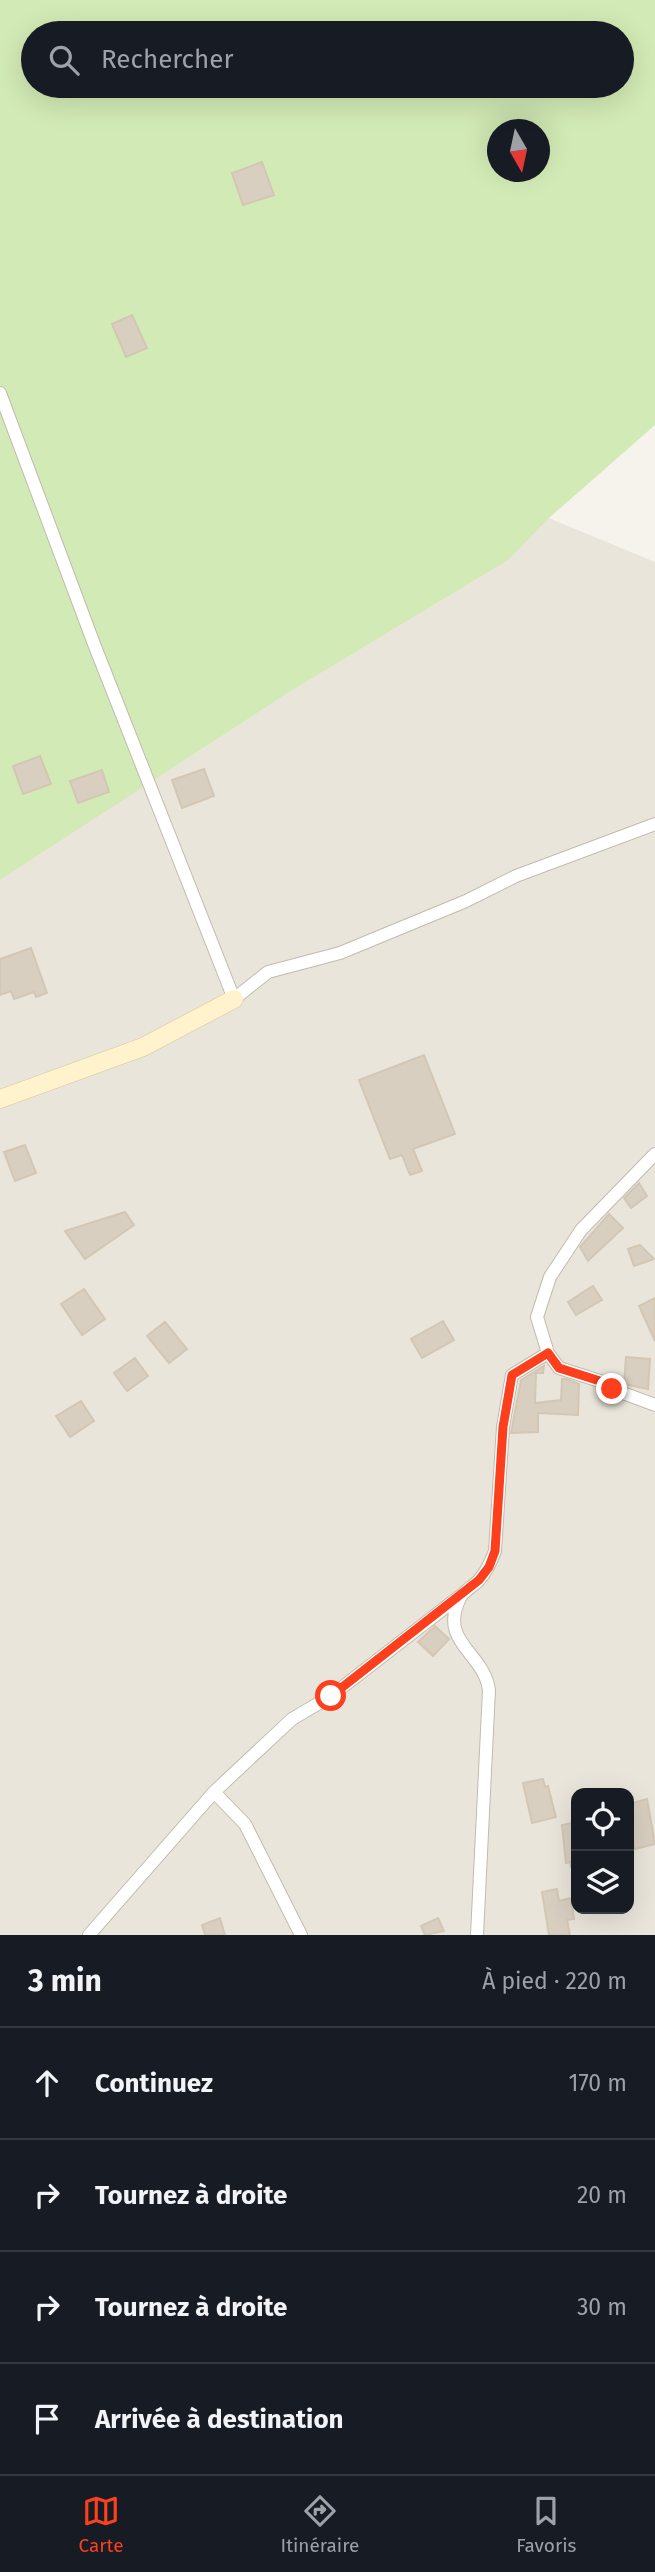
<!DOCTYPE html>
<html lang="fr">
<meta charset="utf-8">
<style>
:root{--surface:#171b24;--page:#242831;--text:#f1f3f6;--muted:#9ea1a6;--line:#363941;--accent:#fc3f1d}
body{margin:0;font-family:"Fira Sans",sans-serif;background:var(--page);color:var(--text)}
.controls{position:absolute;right:21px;bottom:21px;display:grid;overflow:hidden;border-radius:14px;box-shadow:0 7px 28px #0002}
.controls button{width:63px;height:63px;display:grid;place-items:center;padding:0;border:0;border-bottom:2px solid var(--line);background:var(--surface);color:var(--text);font:35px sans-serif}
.compass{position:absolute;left:487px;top:119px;width:63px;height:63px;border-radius:50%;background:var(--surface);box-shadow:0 7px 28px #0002;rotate:171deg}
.stop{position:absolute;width:21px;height:21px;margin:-16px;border:5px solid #fc3f1d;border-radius:50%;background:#fff}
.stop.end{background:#fc3f1d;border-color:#fff;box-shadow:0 2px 7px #0008}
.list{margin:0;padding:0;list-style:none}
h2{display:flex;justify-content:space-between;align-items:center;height:91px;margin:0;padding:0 28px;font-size:30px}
h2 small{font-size:23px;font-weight:400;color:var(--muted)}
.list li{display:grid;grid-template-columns:46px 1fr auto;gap:21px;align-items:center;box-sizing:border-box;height:112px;padding:0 28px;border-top:2px solid var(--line)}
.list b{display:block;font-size:26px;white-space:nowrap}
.list em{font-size:23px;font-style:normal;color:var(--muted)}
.icon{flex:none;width:38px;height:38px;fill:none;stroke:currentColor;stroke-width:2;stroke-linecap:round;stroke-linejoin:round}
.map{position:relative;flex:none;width:655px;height:1935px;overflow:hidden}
.search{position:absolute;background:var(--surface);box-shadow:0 7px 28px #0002;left:21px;right:21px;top:21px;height:77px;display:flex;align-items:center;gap:18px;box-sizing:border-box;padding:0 24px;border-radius:38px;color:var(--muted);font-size:26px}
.sheet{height:539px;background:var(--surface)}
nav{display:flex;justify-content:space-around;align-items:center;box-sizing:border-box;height:98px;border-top:2px solid var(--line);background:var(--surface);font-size:19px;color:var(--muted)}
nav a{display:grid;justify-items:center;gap:4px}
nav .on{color:var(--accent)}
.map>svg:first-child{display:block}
.residential{fill:#eae5da;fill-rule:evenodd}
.green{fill:#d2eab5;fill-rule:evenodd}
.building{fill:#d8cfc1;stroke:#d3c7b4;stroke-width:2}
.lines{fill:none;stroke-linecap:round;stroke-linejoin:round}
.street-casing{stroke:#c2bbae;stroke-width:14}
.secondary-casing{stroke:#d6c79b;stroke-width:19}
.street{stroke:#fff;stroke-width:12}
.secondary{stroke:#fff3cd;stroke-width:18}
.route{stroke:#fc3f1d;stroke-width:9}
</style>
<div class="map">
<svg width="655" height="1935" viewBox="0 0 655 1935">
<rect width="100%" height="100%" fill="#f6f3ec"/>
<path class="residential" d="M0 291 655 562V1935H0ZM576 1793H629V1909H576Z"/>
<path class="green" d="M0 0H655V425L549 518 508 560 289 692 0 880ZM33 33H622V86H33ZM498 130H540V172H498Z"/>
<path class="building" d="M262 162 274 195 243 205 232 173Z
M132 315 147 348 126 357 112 324Z
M40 756 51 784 23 794 13 766Z
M204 769 214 796 182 808 172 780Z
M102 770 109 792 78 803 70 781Z
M31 948 47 993 36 997 34 992 14 999 11 991 0 995V959Z
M424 1055 455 1134 413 1149 422 1171 410 1175 402 1155 390 1159 359 1080Z
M25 1145 36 1173 15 1181 4 1152Z
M639 1183 647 1196 631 1208 624 1198Z
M125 1212 134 1225 85 1259 65 1231Z
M609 1214 623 1228 588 1261 580 1247Z
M640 1245 654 1259 634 1266 628 1249Z
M593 1286 602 1300 576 1315 568 1302Z
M84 1289 105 1319 82 1335 61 1304Z
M655 1298V1341L639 1306Z
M443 1321 454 1340 422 1358 411 1339Z
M165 1322 187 1349 169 1363 147 1336Z
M626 1357 650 1359 648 1389 624 1384Z
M135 1358 148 1376 127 1391 114 1373Z
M544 1366 543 1373H536L535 1403 561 1400 562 1379H566L579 1384 578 1415 538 1413V1432L511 1433 521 1380Z
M81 1401 94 1421 70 1437 56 1416Z
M435 1626 449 1639 433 1656 418 1642Z
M543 1779 545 1787 548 1786 556 1817 532 1823 523 1783Z
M647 1799 655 1844 635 1849 629 1823V1804Z
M576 1822V1866L571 1867 570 1862 566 1863 562 1825Z
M557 1889 559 1901 571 1898 574 1919 567 1920 570 1935H549L542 1892Z
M220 1918 225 1935H205L202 1925Z
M438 1918 444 1931 425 1935 421 1926Z"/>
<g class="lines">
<defs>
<path id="street" d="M0 393 94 644 234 999 268 972 340 953 466 901 516 876 655 824
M548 1353 559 1368 603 1382 612 1389 655 1405
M214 1792 245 1824 301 1935
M89 1935 214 1792 292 1719 331 1696 460 1596
M477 1935 489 1690C484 1652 438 1643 460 1598 463 1591 474 1586 479 1580 487 1571 491 1562 495 1551L503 1427 512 1375 548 1353 537 1317 550 1277 581 1230 655 1154"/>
<path id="secondary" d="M0 1099 143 1047 234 999"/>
</defs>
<use href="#street" class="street-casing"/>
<use href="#secondary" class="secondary-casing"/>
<use href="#street" class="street"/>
<use href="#secondary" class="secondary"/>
</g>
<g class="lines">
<path class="route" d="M331 1696 479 1580 489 1567 495 1551 503 1427 512 1375 548 1353 559 1368 603 1382 612 1389"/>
</g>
</svg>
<div class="controls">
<button><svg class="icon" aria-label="locate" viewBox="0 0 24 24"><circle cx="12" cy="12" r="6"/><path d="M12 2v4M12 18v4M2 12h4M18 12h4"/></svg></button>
<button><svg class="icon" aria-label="layers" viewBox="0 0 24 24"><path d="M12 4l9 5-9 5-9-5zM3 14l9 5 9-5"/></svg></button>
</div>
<svg class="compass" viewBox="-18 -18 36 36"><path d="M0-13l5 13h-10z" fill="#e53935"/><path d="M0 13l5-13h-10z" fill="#9ea1a6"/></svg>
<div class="stop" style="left:331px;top:1696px"></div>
<div class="stop end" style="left:612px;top:1389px"></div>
<div class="search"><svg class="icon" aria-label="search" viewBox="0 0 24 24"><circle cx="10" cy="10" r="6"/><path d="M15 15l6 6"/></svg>Rechercher</div>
</div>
<section class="sheet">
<h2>3 min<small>À pied · 220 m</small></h2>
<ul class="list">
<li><svg class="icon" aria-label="ahead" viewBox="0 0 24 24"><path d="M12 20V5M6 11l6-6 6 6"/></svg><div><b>Continuez</b></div><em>170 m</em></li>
<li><svg class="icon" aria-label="right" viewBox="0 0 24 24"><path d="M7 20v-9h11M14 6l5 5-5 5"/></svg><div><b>Tournez à droite</b></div><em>20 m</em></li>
<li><svg class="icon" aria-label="right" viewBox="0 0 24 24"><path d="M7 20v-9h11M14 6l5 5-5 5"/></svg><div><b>Tournez à droite</b></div><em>30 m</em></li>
<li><svg class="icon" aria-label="arrive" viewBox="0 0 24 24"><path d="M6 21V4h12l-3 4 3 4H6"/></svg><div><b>Arrivée à destination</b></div></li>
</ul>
</section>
<nav>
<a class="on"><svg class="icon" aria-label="map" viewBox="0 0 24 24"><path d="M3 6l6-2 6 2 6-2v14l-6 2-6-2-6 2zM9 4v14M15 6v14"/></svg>Carte</a>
<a><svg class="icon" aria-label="directions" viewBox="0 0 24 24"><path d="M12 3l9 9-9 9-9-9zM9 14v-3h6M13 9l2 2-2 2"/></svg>Itinéraire</a>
<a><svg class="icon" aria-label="saved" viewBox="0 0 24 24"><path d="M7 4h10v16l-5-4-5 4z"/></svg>Favoris</a>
</nav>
